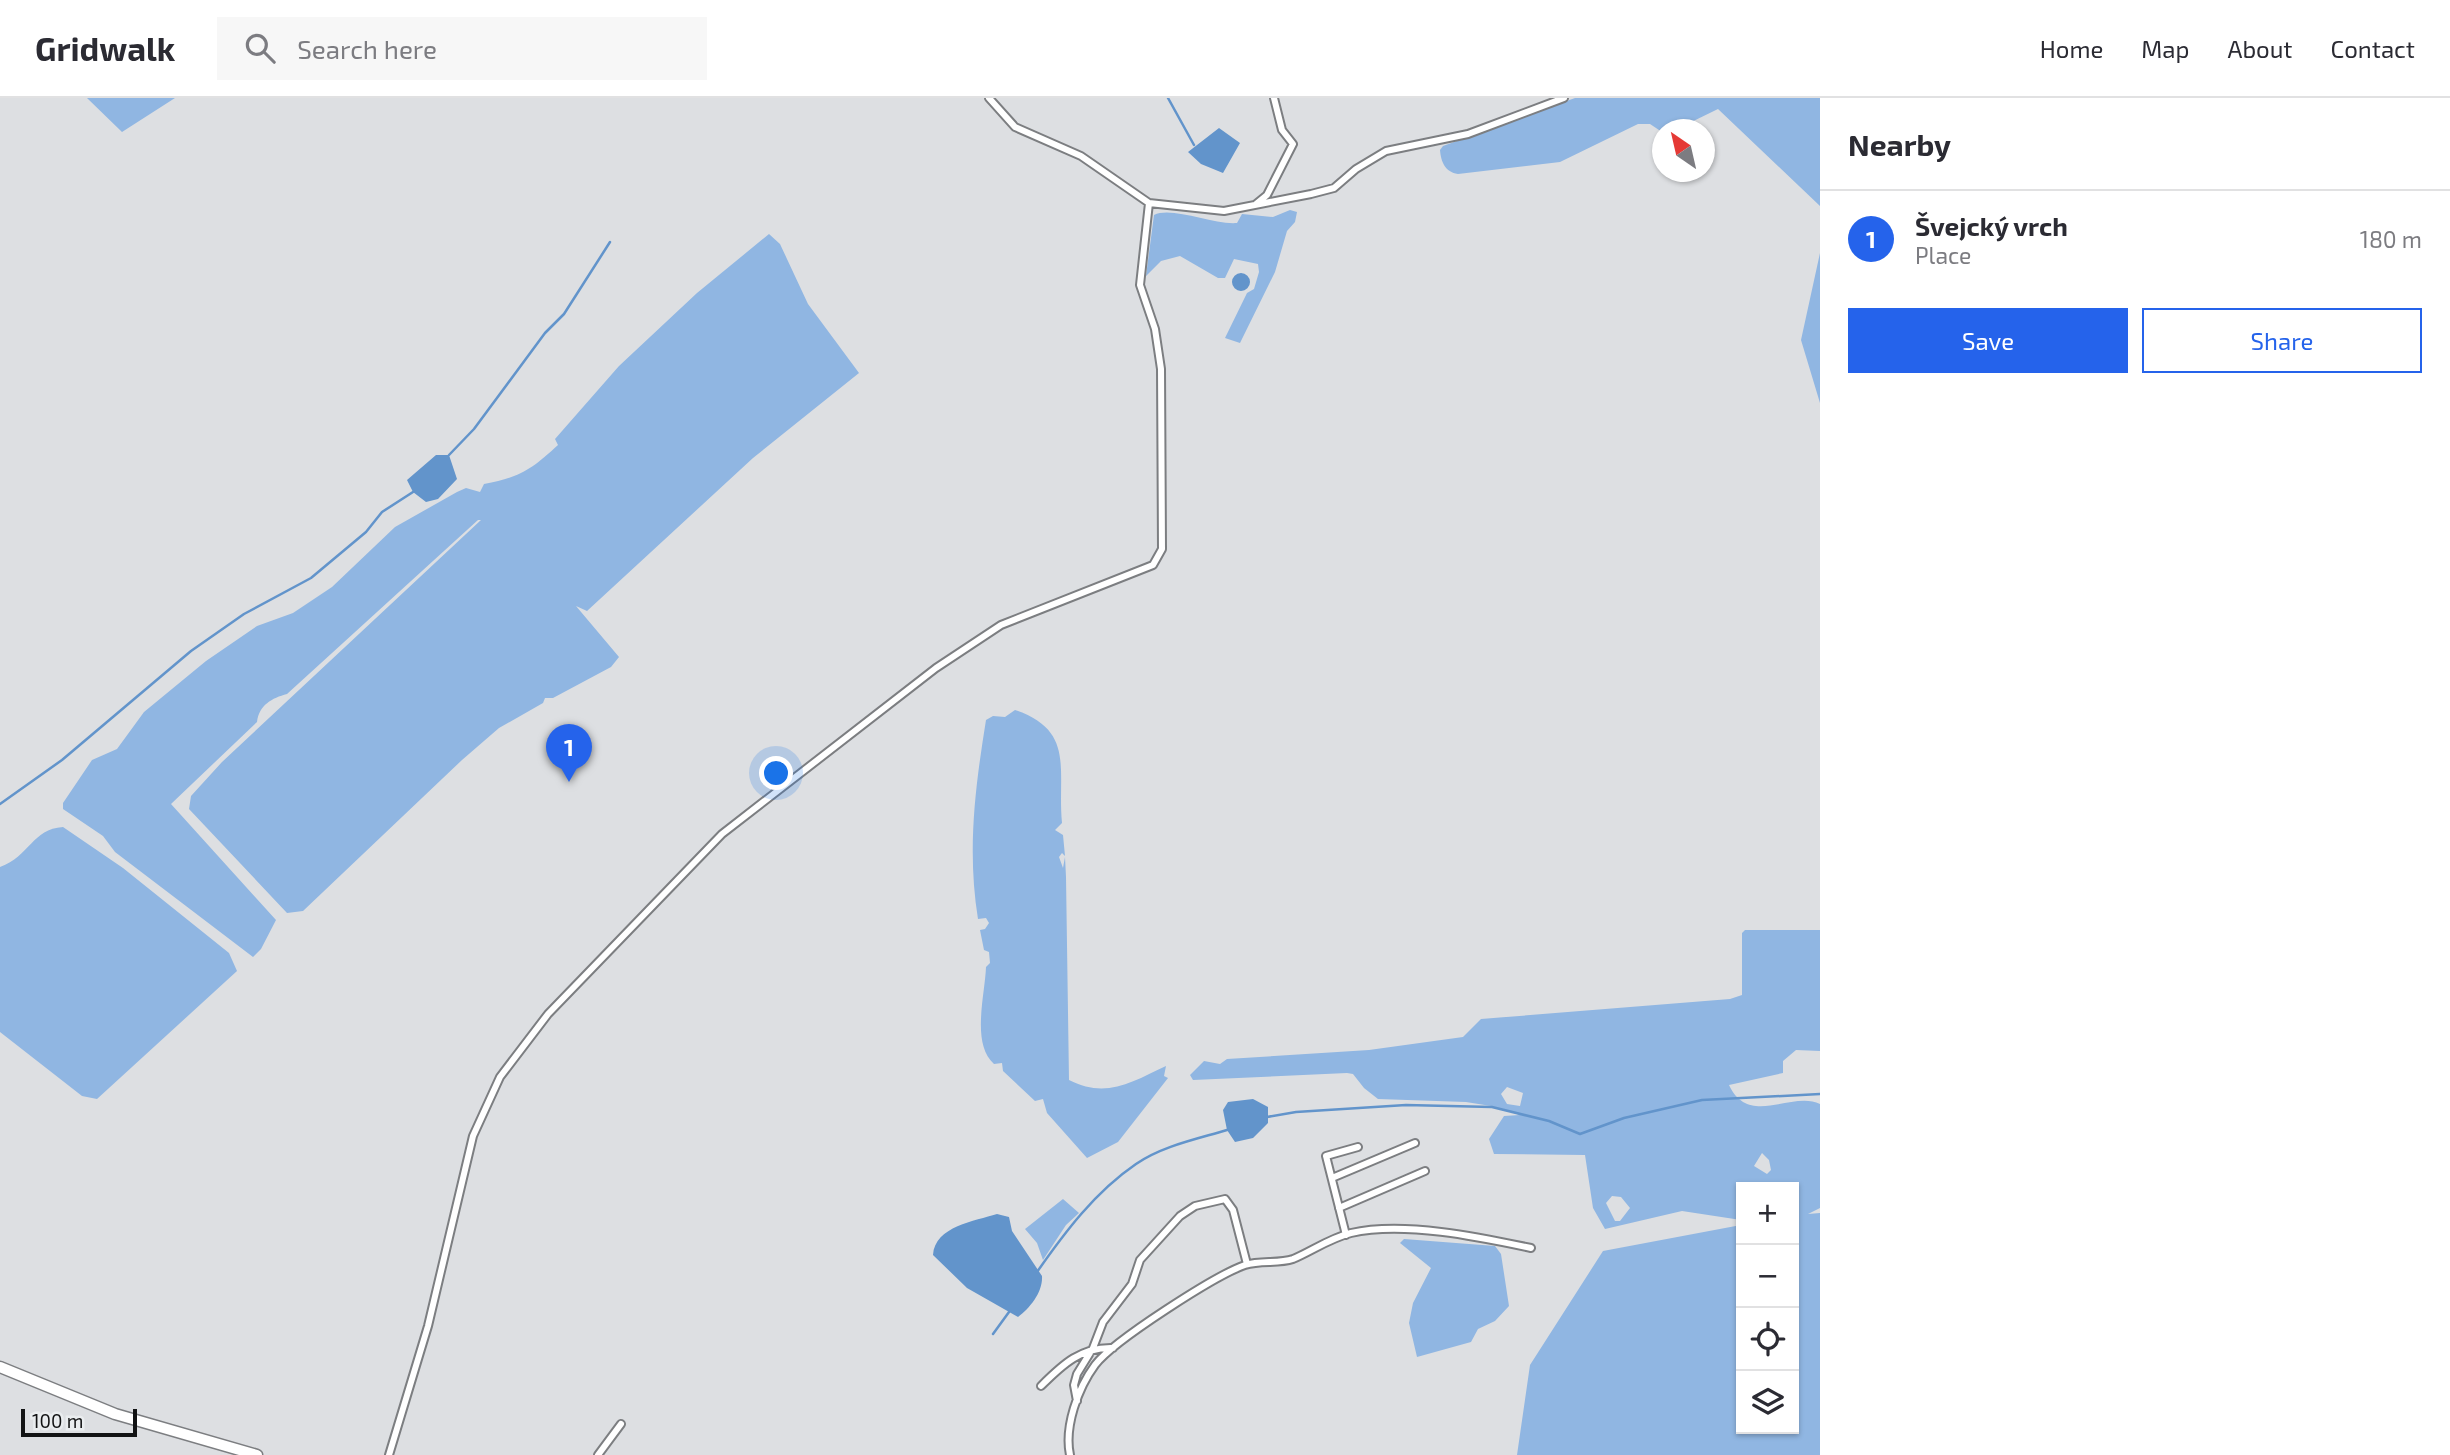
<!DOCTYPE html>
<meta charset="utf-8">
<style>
:root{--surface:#fff;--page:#f7f7f7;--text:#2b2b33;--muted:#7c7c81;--line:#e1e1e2;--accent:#2563eb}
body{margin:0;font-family:"Exo 2",sans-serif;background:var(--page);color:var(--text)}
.controls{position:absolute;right:21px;bottom:21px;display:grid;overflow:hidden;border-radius:0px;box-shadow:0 2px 5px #0004}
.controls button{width:63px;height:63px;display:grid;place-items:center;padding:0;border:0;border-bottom:2px solid var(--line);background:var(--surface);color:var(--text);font:35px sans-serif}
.compass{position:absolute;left:1652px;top:21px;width:63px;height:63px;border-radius:50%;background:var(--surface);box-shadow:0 2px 5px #0004;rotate:326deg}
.scale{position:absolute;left:21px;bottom:18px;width:116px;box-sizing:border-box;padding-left:7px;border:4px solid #121314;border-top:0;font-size:19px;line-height:24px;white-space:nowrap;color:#121314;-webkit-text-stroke:5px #eaedef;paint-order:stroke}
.you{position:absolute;left:777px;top:676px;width:24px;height:24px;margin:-18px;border:5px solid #fff;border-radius:50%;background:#1a73e8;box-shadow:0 0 0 10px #1a73e833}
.badge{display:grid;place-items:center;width:46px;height:46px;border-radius:50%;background:var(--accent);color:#fff;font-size:23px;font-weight:700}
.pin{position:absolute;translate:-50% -58px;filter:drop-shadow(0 2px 4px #0008)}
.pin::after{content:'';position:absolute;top:37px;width:24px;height:21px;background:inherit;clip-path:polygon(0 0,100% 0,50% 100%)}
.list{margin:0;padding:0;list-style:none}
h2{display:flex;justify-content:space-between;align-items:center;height:91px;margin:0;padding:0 28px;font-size:30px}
h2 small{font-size:23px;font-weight:400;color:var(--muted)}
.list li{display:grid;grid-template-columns:46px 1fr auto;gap:21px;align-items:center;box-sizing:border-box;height:98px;padding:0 28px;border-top:2px solid var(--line)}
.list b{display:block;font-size:26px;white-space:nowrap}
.list p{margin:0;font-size:23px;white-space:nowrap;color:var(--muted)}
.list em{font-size:23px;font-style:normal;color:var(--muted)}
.actions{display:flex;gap:14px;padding:21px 28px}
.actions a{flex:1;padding:16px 0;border:2px solid var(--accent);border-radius:0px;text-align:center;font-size:24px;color:var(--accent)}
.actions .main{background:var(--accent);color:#fff}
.icon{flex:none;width:38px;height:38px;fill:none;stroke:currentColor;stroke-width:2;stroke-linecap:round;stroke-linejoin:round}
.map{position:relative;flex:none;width:1820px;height:1357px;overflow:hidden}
header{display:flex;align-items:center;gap:42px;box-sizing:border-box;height:98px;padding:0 35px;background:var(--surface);border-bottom:2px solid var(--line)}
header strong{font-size:33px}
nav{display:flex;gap:38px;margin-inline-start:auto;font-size:24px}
.search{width:490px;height:63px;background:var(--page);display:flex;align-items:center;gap:18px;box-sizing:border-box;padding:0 24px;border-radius:0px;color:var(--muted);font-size:26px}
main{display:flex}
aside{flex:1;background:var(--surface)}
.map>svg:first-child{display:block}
.green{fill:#90b6e2;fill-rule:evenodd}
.water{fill:#6294cb}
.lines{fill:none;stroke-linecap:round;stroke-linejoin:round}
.stream{stroke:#6294cb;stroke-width:2.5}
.minor-casing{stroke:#7c7e81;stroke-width:10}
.primary-casing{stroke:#7c7e81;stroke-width:13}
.minor{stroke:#fff;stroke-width:6}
.primary{stroke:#fff;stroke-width:10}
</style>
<header>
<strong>Gridwalk</strong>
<div class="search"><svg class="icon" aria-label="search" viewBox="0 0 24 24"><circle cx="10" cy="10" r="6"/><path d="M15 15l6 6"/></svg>Search here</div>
<nav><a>Home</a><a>Map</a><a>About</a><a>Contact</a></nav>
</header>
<main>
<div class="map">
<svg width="1820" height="1357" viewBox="0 0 1820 1357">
<rect width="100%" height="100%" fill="#dddfe2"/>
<path class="green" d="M87 0H175L122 34Z
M1575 0H1820V108L1718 11 1677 31 1662 32V34L1650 26H1638L1560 64 1458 76C1445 74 1441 64 1440 52L1443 48Z
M1290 112 1297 114 1295 124 1287 133 1275 174 1240 245 1225 240 1247 195 1254 191 1259 174 1258 166 1234 161 1225 180H1218L1180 158 1161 163 1146 178 1154 117C1172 108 1213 127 1237 125L1242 116 1273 119Z
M769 136 780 146 808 206 859 275 753 360 587 513 576 508 619 559 611 569 553 600H545L543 605 499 630 462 662 303 813 287 815 189 711 191 698 222 664 481 422H478L287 596C272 600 259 607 257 624L171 706 276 822 261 851 253 859 115 754 103 738 63 711V705L92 662 117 651 144 614 206 563 257 528 293 515 332 489 395 429 457 394 466 390 480 394 484 386C520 379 531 372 558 347L555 341 619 268 697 195Z
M1820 155V305L1801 242Z
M1015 612C1076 633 1057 672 1062 725L1055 732 1063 737 1065 758 1062 755 1059 759 1063 770 1065 759 1066 779 1069 982C1106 1001 1132 984 1166 968L1164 978 1168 980 1118 1044 1087 1060 1047 1015 1043 1001 1035 1003 1003 973 1002 965 994 966C971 946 985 897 986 869L990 865 989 854 984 852 980 832 985 831 989 825 986 820 978 821C967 753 975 690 986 622L993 618 1005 619Z
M63 729 123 770 229 855 237 873 97 1001 82 998 0 934V769C30 758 32 731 63 729Z
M1745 832H1820V953L1796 952 1783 963V975L1729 987C1749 1030 1792 992 1820 1006V1110L1808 1116 1820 1115V1357H1517L1530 1267 1603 1153 1741 1127V1331H1794V1089H1741V1122L1682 1113 1605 1131 1593 1110 1585 1057 1494 1056 1489 1041 1504 1018 1520 1017 1491 1008 1466 1004 1378 1001 1364 990 1353 976 1347 975 1193 982 1190 977 1204 963 1220 966 1227 961 1369 952 1463 939 1481 921 1730 901 1742 897V835ZM1507 989 1523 995 1520 1008 1507 1006 1501 996ZM1762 1055 1769 1062 1771 1072 1767 1076 1754 1068ZM1612 1098 1621 1099 1630 1110 1620 1123H1615L1606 1105Z
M1063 1101 1079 1115 1066 1127 1043 1162 1037 1145 1025 1131Z
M1404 1141 1495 1148 1501 1156 1509 1208 1495 1223 1478 1231 1471 1244 1417 1259 1409 1225 1413 1205 1431 1170 1400 1145Z"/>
<path class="water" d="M1219 30 1240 45 1223 75 1201 66 1188 54Z
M1232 184a9 9 0 1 1 18 0a9 9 0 1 1-18 0Z
M436 357H449L457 381 438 401 426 404 413 394 407 382Z
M1253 1001 1268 1009V1025L1253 1040 1235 1044 1227 1032 1223 1012 1228 1004Z
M997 1116 1009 1119 1012 1133 1042 1178C1043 1194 1030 1210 1018 1219L967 1190 933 1157C935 1128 975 1123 997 1116Z"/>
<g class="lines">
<path class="stream" d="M1168 0 1194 47
M449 357 474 331 545 235 564 216 610 144
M0 706 62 662 191 553 244 516 311 480 366 434 382 414 413 394
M1267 1019 1296 1014 1406 1007 1492 1009 1549 1023 1580 1036 1624 1020 1702 1002 1820 996
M1037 1174C1065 1134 1095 1094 1136 1066 1162 1048 1197 1041 1227 1032
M993 1236 1009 1214"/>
<defs>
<path id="minor" d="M1149 105 1224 113 1311 96 1334 90 1356 71 1386 53 1468 36 1564 0
M1256 106 1267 97 1293 46 1282 32 1274 0
M1332 1080 1415 1045
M1339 1110 1425 1073
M1346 1137 1326 1058 1358 1049
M1041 1288C1063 1266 1081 1249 1113 1250
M1077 1303 1074 1287 1077 1276 1093 1250 1103 1224 1132 1186 1140 1162 1180 1118 1195 1108 1225 1101 1233 1112 1247 1166
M389 1357 428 1228 473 1038 500 979 548 916 722 736 936 570 1001 527 1153 467 1162 451 1161 271 1155 231 1140 187 1149 105 1081 58 1015 29 989 0
M598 1357 621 1326
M1070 1357C1064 1329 1078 1290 1095 1267 1113 1243 1216 1177 1245 1167 1261 1162 1278 1166 1293 1161 1312 1153 1330 1140 1351 1135 1403 1123 1479 1139 1531 1150"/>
<path id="primary" d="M0 1269 115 1316 257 1357"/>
</defs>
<use href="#minor" class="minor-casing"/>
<use href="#primary" class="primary-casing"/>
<use href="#minor" class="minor"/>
<use href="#primary" class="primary"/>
</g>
</svg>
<div class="controls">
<button>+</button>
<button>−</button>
<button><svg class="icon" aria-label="locate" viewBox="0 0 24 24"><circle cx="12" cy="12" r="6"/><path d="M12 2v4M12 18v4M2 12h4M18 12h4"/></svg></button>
<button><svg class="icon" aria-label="layers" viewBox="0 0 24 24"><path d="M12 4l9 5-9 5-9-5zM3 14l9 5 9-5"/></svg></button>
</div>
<svg class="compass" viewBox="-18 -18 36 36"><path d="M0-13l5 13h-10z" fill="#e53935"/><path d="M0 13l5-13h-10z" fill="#7c7c81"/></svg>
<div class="scale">100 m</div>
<div class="you"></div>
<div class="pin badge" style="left:569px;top:684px">1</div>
</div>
<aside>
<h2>Nearby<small></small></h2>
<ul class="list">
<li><span class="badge">1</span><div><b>Švejcký vrch</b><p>Place</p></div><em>180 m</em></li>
</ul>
<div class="actions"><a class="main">Save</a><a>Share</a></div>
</aside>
</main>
